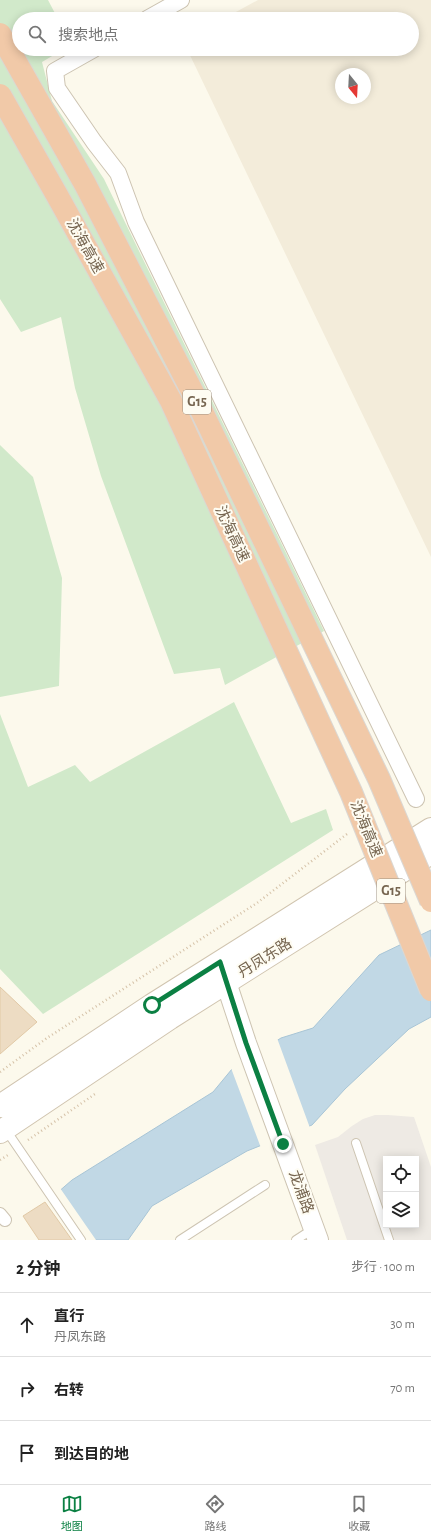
<!DOCTYPE html>
<html lang="zh">
<meta charset="utf-8">
<style>
:root{--surface:#fff;--page:#f2f2f2;--text:#222;--muted:#767676;--line:#e0e0e0;--accent:#0b8043}
body{margin:0;font-family:"Alegreya Sans","Noto Sans SC",sans-serif;background:var(--page);color:var(--text)}
.controls{position:absolute;right:12px;bottom:12px;display:grid;overflow:hidden;border-radius:0px;box-shadow:0 2px 10px #0003}
.controls button{width:36px;height:36px;display:grid;place-items:center;padding:0;border:0;border-bottom:1px solid var(--line);background:var(--surface);color:var(--text);font:20px sans-serif}
.compass{position:absolute;left:335px;top:68px;width:36px;height:36px;border-radius:50%;background:var(--surface);box-shadow:0 2px 10px #0003;rotate:162deg}
.stop{position:absolute;width:12px;height:12px;margin:-9px;border:3px solid #0b8043;border-radius:50%;background:#fff}
.stop.end{background:#0b8043;border-color:#fff;box-shadow:0 1px 4px #0008}
.list{margin:0;padding:0;list-style:none}
h2{display:flex;justify-content:space-between;align-items:center;height:52px;margin:0;padding:0 16px;font-size:17px}
h2 small{font-size:13px;font-weight:400;color:var(--muted)}
.list li{display:grid;grid-template-columns:26px 1fr auto;gap:12px;align-items:center;box-sizing:border-box;height:64px;padding:0 16px;border-top:1px solid var(--line)}
.list b{display:block;font-size:15px;white-space:nowrap}
.list p{margin:0;font-size:13px;white-space:nowrap;color:var(--muted)}
.list em{font-size:13px;font-style:normal;color:var(--muted)}
.icon{flex:none;width:22px;height:22px;fill:none;stroke:currentColor;stroke-width:2;stroke-linecap:round;stroke-linejoin:round}
.map{position:relative;flex:none;width:431px;height:1240px;overflow:hidden}
.search{position:absolute;background:var(--surface);box-shadow:0 2px 10px #0003;left:12px;right:12px;top:12px;height:44px;display:flex;align-items:center;gap:10px;box-sizing:border-box;padding:0 14px;border-radius:22px;color:var(--muted);font-size:15px}
.sheet{height:244px;background:var(--surface)}
nav{display:flex;justify-content:space-around;align-items:center;box-sizing:border-box;height:56px;border-top:1px solid var(--line);background:var(--surface);font-size:11px;color:var(--muted)}
nav a{display:grid;justify-items:center;gap:2px}
nav .on{color:var(--accent)}
.map>svg:first-child{display:block}
.residential{fill:#f3ecda;fill-rule:evenodd}
.industrial{fill:#eeeae4;fill-rule:evenodd}
.green{fill:#d1e9ca}
.water{fill:#c1d8e5;stroke:#a8c5d6}
.pier{fill:#fcf9ec}
.building{fill:#eddcc3;stroke:#e1c9a6}
.lines{fill:none;stroke-linecap:round;stroke-linejoin:round}
.service-casing{stroke:#cdc4b2;stroke-width:10}
.pedestrian-casing{stroke:#cdc4b2;stroke-width:14}
.minor-casing{stroke:#cdc4b2;stroke-width:18}
.tertiary-casing{stroke:#cdc4b2;stroke-width:22}
.secondary-casing{stroke:#d0c4af;stroke-width:24}
.path{stroke:#d5c2a8;stroke-width:2.5;stroke-dasharray:1 3;stroke-linecap:butt}
.service{stroke:#fff;stroke-width:8}
.pedestrian{stroke:#fff;stroke-width:12}
.minor{stroke:#fff;stroke-width:16}
.tertiary{stroke:#fff;stroke-width:20}
.secondary{stroke:#fff;stroke-width:22}
.motorway-bridge-casing{stroke:#dbd7d2;stroke-width:24;stroke-linecap:butt}
.motorway-bridge{stroke:#f1c9a8;stroke-width:22}
.route{stroke:#0b8043;stroke-width:5}
.labels{text-anchor:middle;dominant-baseline:central;stroke-width:4;stroke-linejoin:round;paint-order:stroke}
.shield{fill:#fefcf2;stroke:#9f9281;stroke-width:1}
.shield-label{font-size:14px;font-weight:bold;fill:#766550}
.street-label{font-size:15px;fill:#766550;stroke:#fefcf2}
</style>
<div class="map">
<svg width="431" height="1240" viewBox="0 0 431 1240">
<rect width="100%" height="100%" fill="#fcf9ec"/>
<path class="residential" d="M258 0H431V557L187 49H412V19H223ZM341 74H365V98H341Z"/>
<path class="industrial" d="M375 1115H388L414 1117 431 1167V1240H347L315 1145 338 1137 352 1126 363 1119ZM386 1159H416V1225H386Z"/>
<path class="green" d="M0 0H48L58 19H19V49H64L42 62 52 101 104 179 324 631 225 685 220 668 174 674 101 476 75 388 61 317 21 332 0 299Z
M0 445 33 477 62 578 59 686 0 697Z
M234 702 291 823 326 809 333 830 43 1014 0 969V714L28 787 75 765 90 782Z"/>
<path class="water" d="M431 930V1017L409 1029 345 1089 312 1125 247 1151 152 1206 128 1240H3L72 1180 213 1092 232 1069 281 1038 313 1028 379 955Z"/>
<path class="pier" d="M277 1038 310 1128 261 1148 231 1068Z
M60 1188 96 1240H1V1238Z"/>
<path class="building" d="M0 987 37 1022 0 1054Z
M45 1202 72 1240H39L23 1216Z"/>
<g class="lines">
<defs>
<path id="service" d="M6 1130 81 1240
M356 1143 389 1240
M180 1240 265 1185
M296 1240 313 1229"/>
<path id="pedestrian" d="M0 1214 5 1220"/>
<path id="minor" d="M147 19 181 0
M94 49 55 71 57 88 94 142 118 173 136 222 416 799"/>
<path id="tertiary" d="M221 967 246 1043 318 1240"/>
<path id="secondary" d="M0 1106 152 1005 431 829
M0 1132 170 1018 431 853"/>
</defs>
<use href="#service" class="service-casing"/>
<use href="#pedestrian" class="pedestrian-casing"/>
<use href="#minor" class="minor-casing"/>
<use href="#tertiary" class="tertiary-casing"/>
<use href="#secondary" class="secondary-casing"/>
<path class="path" d="M0 1072 47 1038 257 903 347 834
M28 1140 95 1094
M0 1160 8 1155"/>
<use href="#service" class="service"/>
<use href="#pedestrian" class="pedestrian"/>
<use href="#minor" class="minor"/>
<use href="#tertiary" class="tertiary"/>
<use href="#secondary" class="secondary"/>
<defs>
<path id="motorway-bridge" d="M0 34 85 184 192 391 379 779 431 901
M0 95 58 197 171 401 351 792 431 990"/>
</defs>
<use href="#motorway-bridge" class="motorway-bridge-casing"/>
<use href="#motorway-bridge" class="motorway-bridge"/>
</g>
<g class="lines">
<path class="route" d="M152 1005 220 962 246 1043 283 1144"/>
</g>
<g class="labels">
<g class="shield">
<rect x="183" y="390" width="28" height="24" rx="3"/>
<rect x="377" y="879" width="28" height="24" rx="3"/>
</g>
<g class="shield-label">
<text x="197" y="402">G15</text>
<text x="391" y="891">G15</text>
</g>
<g class="street-label">
<text transform="translate(85 246) rotate(61)">沈海高速</text>
<text transform="translate(232 534) rotate(65)">沈海高速</text>
<text transform="translate(366 829) rotate(68)">沈海高速</text>
<text transform="translate(265 958) rotate(-32)">丹凤东路</text>
<text transform="translate(301 1192) rotate(70)">龙浦路</text>
</g>
</g>
</svg>
<div class="controls">
<button><svg class="icon" aria-label="locate" viewBox="0 0 24 24"><circle cx="12" cy="12" r="6"/><path d="M12 2v4M12 18v4M2 12h4M18 12h4"/></svg></button>
<button><svg class="icon" aria-label="layers" viewBox="0 0 24 24"><path d="M12 4l9 5-9 5-9-5zM3 14l9 5 9-5"/></svg></button>
</div>
<svg class="compass" viewBox="-18 -18 36 36"><path d="M0-13l5 13h-10z" fill="#e53935"/><path d="M0 13l5-13h-10z" fill="#767676"/></svg>
<div class="stop" style="left:152px;top:1005px"></div>
<div class="stop end" style="left:283px;top:1144px"></div>
<div class="search"><svg class="icon" aria-label="search" viewBox="0 0 24 24"><circle cx="10" cy="10" r="6"/><path d="M15 15l6 6"/></svg>搜索地点</div>
</div>
<section class="sheet">
<h2>2 分钟<small>步行 · 100 m</small></h2>
<ul class="list">
<li><svg class="icon" aria-label="ahead" viewBox="0 0 24 24"><path d="M12 20V5M6 11l6-6 6 6"/></svg><div><b>直行</b><p>丹凤东路</p></div><em>30 m</em></li>
<li><svg class="icon" aria-label="right" viewBox="0 0 24 24"><path d="M7 20v-9h11M14 6l5 5-5 5"/></svg><div><b>右转</b></div><em>70 m</em></li>
<li><svg class="icon" aria-label="arrive" viewBox="0 0 24 24"><path d="M6 21V4h12l-3 4 3 4H6"/></svg><div><b>到达目的地</b></div></li>
</ul>
</section>
<nav>
<a class="on"><svg class="icon" aria-label="map" viewBox="0 0 24 24"><path d="M3 6l6-2 6 2 6-2v14l-6 2-6-2-6 2zM9 4v14M15 6v14"/></svg>地图</a>
<a><svg class="icon" aria-label="directions" viewBox="0 0 24 24"><path d="M12 3l9 9-9 9-9-9zM9 14v-3h6M13 9l2 2-2 2"/></svg>路线</a>
<a><svg class="icon" aria-label="saved" viewBox="0 0 24 24"><path d="M7 4h10v16l-5-4-5 4z"/></svg>收藏</a>
</nav>
